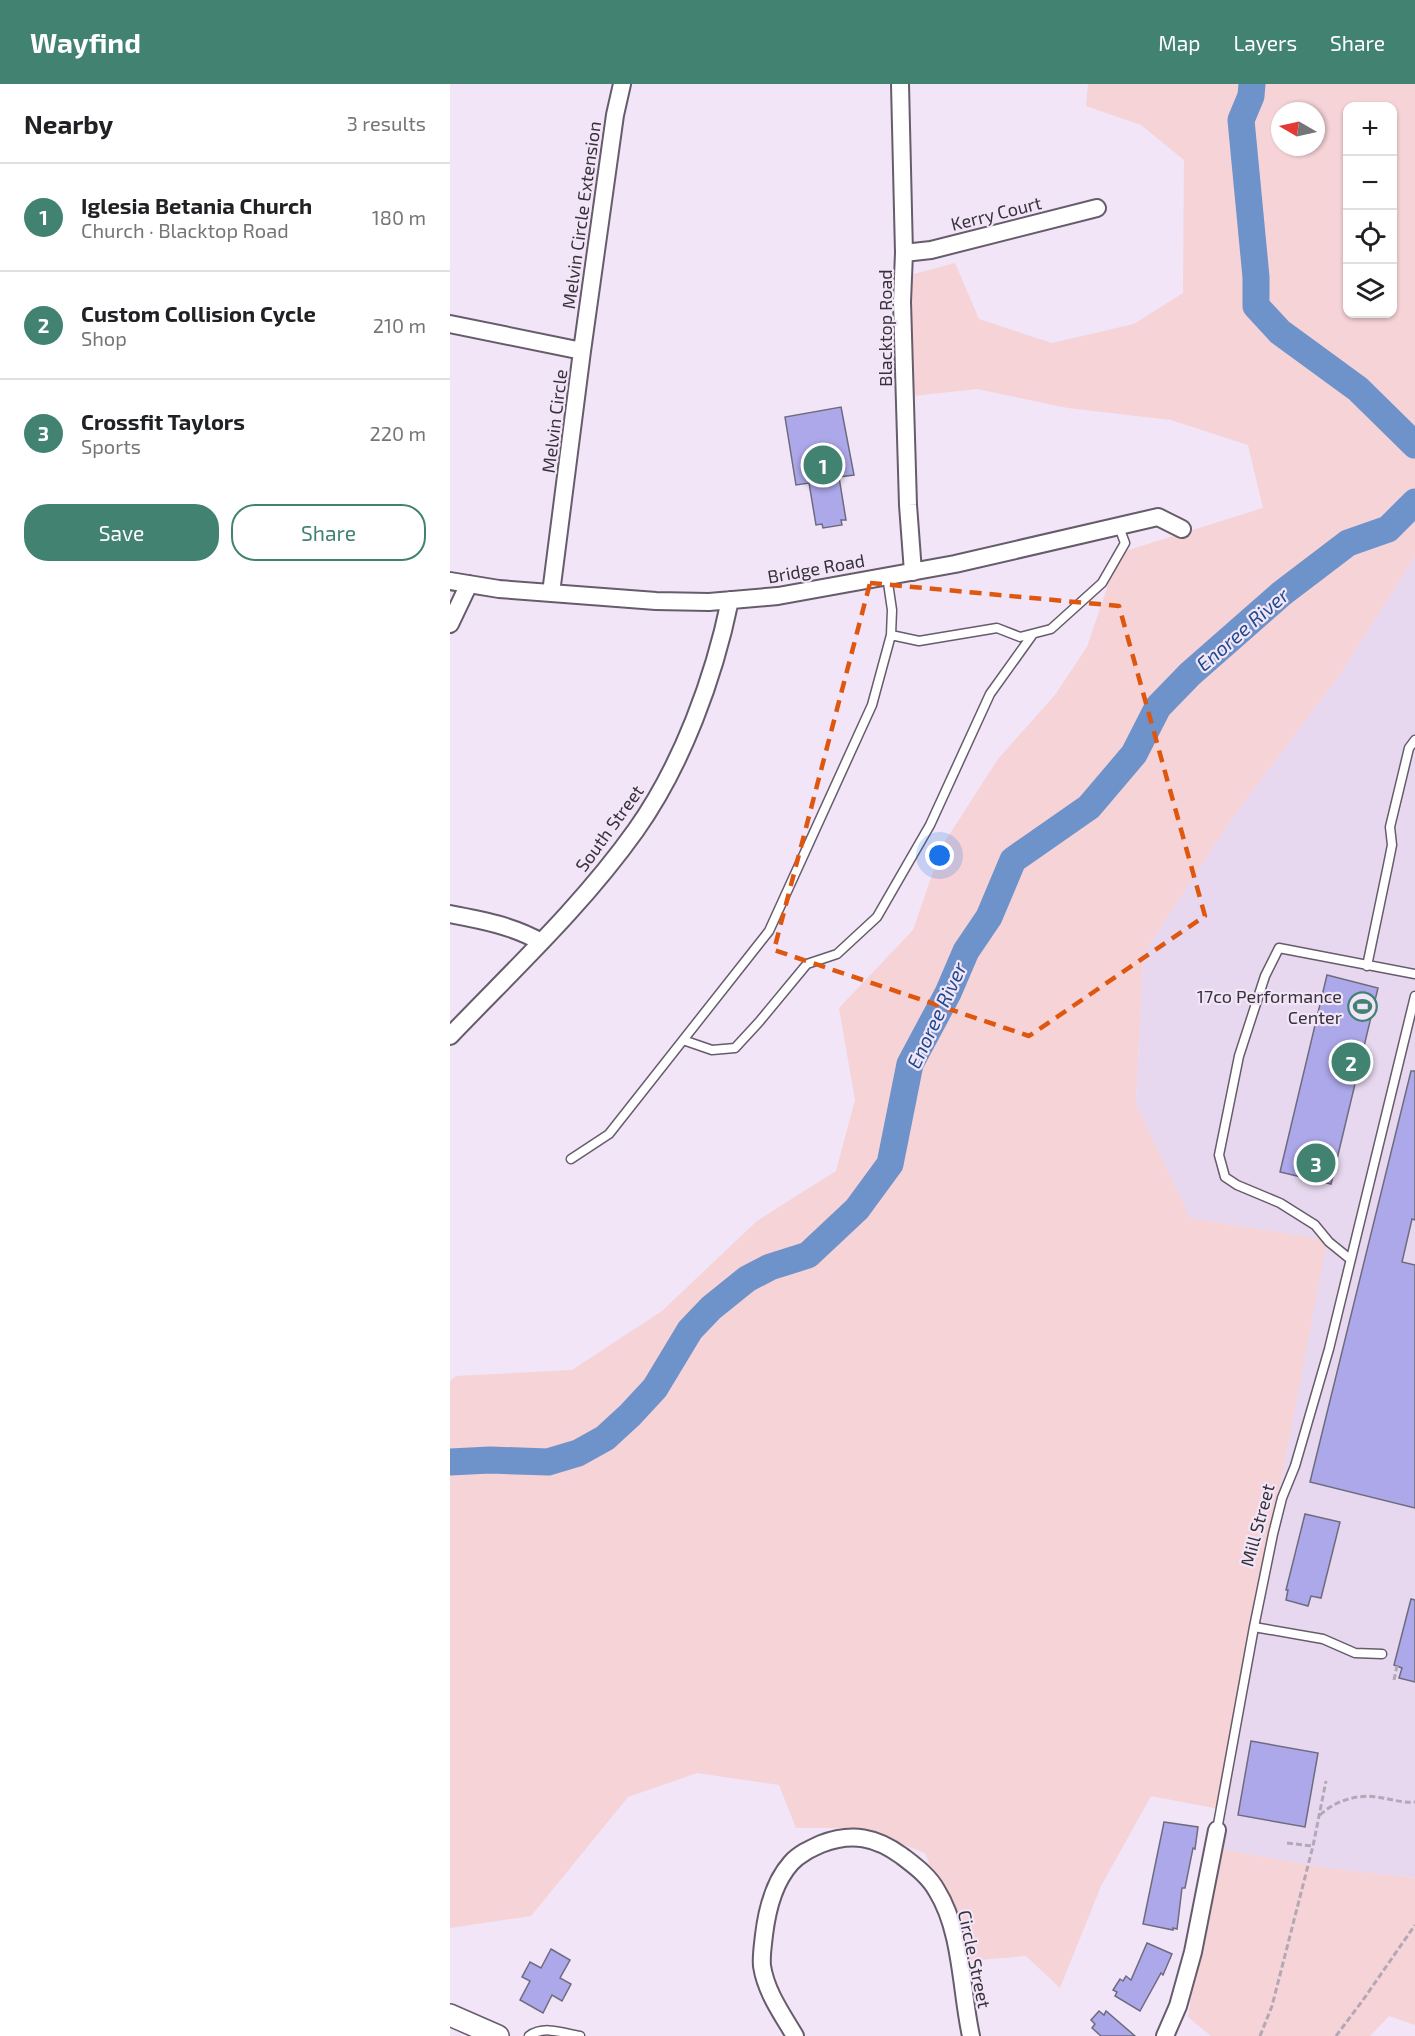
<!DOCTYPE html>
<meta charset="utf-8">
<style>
:root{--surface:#fff;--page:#f2f2f2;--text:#202124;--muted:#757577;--line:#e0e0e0;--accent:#428271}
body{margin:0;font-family:"Exo 2",sans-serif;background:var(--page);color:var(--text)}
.controls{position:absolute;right:18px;top:18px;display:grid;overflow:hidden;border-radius:12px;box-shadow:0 2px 4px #0004}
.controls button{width:54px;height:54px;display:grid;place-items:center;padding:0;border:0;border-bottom:2px solid var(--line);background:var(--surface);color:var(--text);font:30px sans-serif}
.compass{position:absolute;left:821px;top:18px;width:54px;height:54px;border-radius:50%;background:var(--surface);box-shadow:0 2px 4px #0004;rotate:279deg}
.you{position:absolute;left:490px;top:772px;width:21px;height:21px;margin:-15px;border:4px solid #fff;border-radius:50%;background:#1a73e8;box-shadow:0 0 0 9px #1a73e833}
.badge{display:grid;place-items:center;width:39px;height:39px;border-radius:50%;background:var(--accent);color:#fff;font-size:20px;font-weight:700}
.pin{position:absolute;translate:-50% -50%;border:3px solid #fff;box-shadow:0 2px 6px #0006}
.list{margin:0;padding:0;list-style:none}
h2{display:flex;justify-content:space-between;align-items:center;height:78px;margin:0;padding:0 24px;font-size:26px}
h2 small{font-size:20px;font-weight:400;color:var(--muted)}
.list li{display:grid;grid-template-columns:39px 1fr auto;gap:18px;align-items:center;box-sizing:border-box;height:108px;padding:0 24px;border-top:2px solid var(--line)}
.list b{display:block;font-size:22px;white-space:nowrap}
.list p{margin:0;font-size:20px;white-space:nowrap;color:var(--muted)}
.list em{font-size:20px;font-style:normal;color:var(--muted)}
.actions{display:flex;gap:12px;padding:18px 24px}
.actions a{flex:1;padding:14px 0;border:2px solid var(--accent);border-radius:24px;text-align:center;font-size:21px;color:var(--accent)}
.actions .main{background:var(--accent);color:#fff}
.icon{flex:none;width:33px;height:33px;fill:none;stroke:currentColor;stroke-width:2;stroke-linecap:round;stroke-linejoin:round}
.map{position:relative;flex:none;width:965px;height:1952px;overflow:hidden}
header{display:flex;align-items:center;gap:36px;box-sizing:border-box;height:84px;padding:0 30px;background:var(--accent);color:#fff}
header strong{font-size:28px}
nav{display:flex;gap:33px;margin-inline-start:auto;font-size:21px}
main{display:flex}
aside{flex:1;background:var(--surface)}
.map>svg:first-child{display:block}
.built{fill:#e7d8ef}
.green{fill:#f5d3d6;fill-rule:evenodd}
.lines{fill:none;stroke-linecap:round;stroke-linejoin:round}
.river{stroke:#6e92ca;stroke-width:27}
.building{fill:#ada8ea;stroke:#6d6c7e;stroke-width:1.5}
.service-casing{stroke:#665c6b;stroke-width:11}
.minor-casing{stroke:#665c6b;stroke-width:20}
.tertiary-casing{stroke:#665c6b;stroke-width:24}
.path{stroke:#b2a8b6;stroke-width:3;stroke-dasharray:6 3;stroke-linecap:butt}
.service{stroke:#fff;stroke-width:8}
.minor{stroke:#fff;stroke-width:16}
.tertiary{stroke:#fff;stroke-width:21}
.marked{fill:none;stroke:#df570e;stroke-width:4.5;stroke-dasharray:12 8;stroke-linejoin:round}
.labels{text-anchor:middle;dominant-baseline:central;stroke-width:4.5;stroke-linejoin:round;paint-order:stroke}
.street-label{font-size:18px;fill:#373239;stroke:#f1e5f7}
.poi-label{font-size:18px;fill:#373239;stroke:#f1e5f7;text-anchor:end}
.water-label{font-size:20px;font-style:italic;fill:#1e4b8f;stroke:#f1e5f7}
</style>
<header>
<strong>Wayfind</strong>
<nav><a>Map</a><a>Layers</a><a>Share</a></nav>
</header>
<main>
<aside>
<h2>Nearby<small>3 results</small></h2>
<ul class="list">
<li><span class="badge">1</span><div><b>Iglesia Betania Church</b><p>Church · Blacktop Road</p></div><em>180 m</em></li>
<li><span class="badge">2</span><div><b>Custom Collision Cycle</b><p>Shop</p></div><em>210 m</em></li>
<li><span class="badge">3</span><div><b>Crossfit Taylors</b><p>Sports</p></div><em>220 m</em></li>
</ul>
<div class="actions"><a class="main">Save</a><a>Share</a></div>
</aside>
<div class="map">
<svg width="965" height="1952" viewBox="0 0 965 1952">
<rect width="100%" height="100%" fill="#f1e5f7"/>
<path class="built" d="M965 472V1794L878 1784 763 1764 876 1156 740 1134 686 1020 693 871 780 737 891 589Z"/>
<path class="green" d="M638 0H965V472L891 589 780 737 693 871 686 1020 740 1134 877 1156 769 1725 701 1712 651 1802 610 1904 576 1872 518 1877 475 1769 410 1744H346L329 1701 247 1689 178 1713 81 1832 0 1844V1297L6 1292 122 1286 212 1227 307 1137 386 1087 405 1016 389 924 463 846 492 762 548 675 605 611 637 563 669 469 813 424 798 361 721 336 618 324 527 305 463 312 453 193 505 179 529 235 602 259 684 240 733 209 734 76 691 41 636 22ZM898 22H942V230H898ZM830 27H866V63H830Z
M763 1764 878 1784 965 1794V1941L939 1932 920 1952H761L738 1933Z"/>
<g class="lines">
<path class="river" d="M802 0 801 12 791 36 806 193V222L830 248 908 305 965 361
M0 1378 40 1376 98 1378 128 1369 155 1354 180 1331 205 1304 240 1246 261 1224 297 1195 320 1183 358 1171 407 1125 440 1080 460 980 498 909 516 867 539 833 563 776 639 723 684 670 708 623 740 590 831 510 898 459 938 445 965 418"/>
</g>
<path class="building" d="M391 323 404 391 389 393 396 436H391L392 441 373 444 372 440 366 441 359 399 346 401 335 333Z
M877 891 928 904 881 1100 830 1088Z
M961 987H965V1136L962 1135 952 1178 965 1181V1424L860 1398Z
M855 1430 890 1438 871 1514 861 1512 858 1522 836 1516 838 1506H836Z
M961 1515 965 1516V1598L949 1594 952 1584 944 1581Z
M801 1657 868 1669 855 1743 788 1731Z
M714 1738 748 1743 745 1765 743 1764 735 1804H732L727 1845 723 1844V1846L693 1840Z
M697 1859 722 1870 713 1891 711 1889 690 1927 665 1912 667 1908 663 1906 670 1895 673 1897 676 1892 681 1896Z
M101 1865 120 1876 110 1894 121 1900 112 1917 102 1911 93 1929 70 1916 80 1897 72 1893 80 1878 91 1884Z
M649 1927 654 1931 656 1927 685 1952H651L642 1944 645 1940 641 1936Z"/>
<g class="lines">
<defs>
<path id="service" d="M441 551 469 557 547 544 570 553 601 545 652 499 675 459 669 443
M917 882 938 781 942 761 940 743 959 664 965 656
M233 956 262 966 285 964 309 938 357 880 387 870 427 833 480 741 540 610 583 550
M121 1075 159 1050 319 847 422 621 441 551 442 526 437 492
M900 1175 879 1158 865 1141 830 1119 787 1101 775 1093 769 1071 789 972 815 892 829 864 965 890
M804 1543 873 1555 905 1569 932 1570
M767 1746 804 1543 823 1450 832 1414 845 1382 879 1265 965 912
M79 1952C94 1941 113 1949 130 1952"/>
<path id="minor" d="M450 0 454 169 452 218 458 421 463 488
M454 169 481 166 647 124
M0 240 132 267 101 509
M132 267 165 31 172 0
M0 497 49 505 206 517 259 518 328 512 505 480 708 433 732 445
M0 540 19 500
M0 830C32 836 63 842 91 858
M0 952C64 885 132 822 186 746 232 681 264 594 280 516
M345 1952C332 1930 316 1908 312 1882 311 1872 313 1861 314 1851 317 1826 324 1798 341 1779 349 1770 360 1765 371 1760 402 1748 426 1753 452 1772 465 1782 479 1792 487 1807 512 1847 511 1907 521 1952
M715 1952 728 1922 743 1868 767 1746"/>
<path id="tertiary" d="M0 1931 48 1952"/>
</defs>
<use href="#service" class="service-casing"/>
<use href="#minor" class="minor-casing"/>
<use href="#tertiary" class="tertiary-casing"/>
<path class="path" d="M944 1596 947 1582
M870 1731C885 1717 906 1710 927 1713 941 1715 951 1719 965 1718
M837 1759 862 1762
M810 1952 822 1922 863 1762 876 1697
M886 1952 913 1916 965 1841"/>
<use href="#service" class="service"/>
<use href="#minor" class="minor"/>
<use href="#tertiary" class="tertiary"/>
</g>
<path class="marked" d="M420 499 669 522 755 832 579 952 324 866Z"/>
<defs>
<symbol id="stadium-ring" viewBox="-11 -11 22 22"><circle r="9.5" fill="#f1e5f7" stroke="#428271" stroke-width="1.5"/><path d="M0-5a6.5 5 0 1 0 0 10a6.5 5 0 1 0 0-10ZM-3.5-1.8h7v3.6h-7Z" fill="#428271"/></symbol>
</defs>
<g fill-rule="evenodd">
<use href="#stadium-ring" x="896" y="906" width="33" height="33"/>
</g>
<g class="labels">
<g class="street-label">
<text transform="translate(546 129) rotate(-14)">Kerry Court</text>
<text transform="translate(131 131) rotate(-82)">Melvin Circle Extension</text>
<text transform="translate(435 244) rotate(-90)">Blacktop Road</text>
<text transform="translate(104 337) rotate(-83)">Melvin Circle</text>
<text transform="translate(366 484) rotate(-10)">Bridge Road</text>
<text transform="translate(159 744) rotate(-54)">South Street</text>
<text transform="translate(807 1441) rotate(-75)">Mill Street</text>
<text transform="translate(525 1875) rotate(78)">Circle Street</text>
</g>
<g class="poi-label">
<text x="892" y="912">17co Performance<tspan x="892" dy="21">Center</tspan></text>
</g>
<g class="water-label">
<text transform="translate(792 545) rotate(-41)">Enoree River</text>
<text transform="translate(486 931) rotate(-65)">Enoree River</text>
</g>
</g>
</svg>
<div class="controls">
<button>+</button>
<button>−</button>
<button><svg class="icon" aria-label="locate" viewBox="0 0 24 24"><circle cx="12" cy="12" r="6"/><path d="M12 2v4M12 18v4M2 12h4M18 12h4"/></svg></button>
<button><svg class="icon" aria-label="layers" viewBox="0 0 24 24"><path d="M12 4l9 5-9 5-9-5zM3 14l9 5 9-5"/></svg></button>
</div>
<svg class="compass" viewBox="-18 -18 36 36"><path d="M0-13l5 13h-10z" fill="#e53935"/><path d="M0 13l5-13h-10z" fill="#757577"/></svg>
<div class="you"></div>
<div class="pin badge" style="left:373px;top:381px">1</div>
<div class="pin badge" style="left:901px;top:978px">2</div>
<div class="pin badge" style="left:866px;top:1079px">3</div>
</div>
</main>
